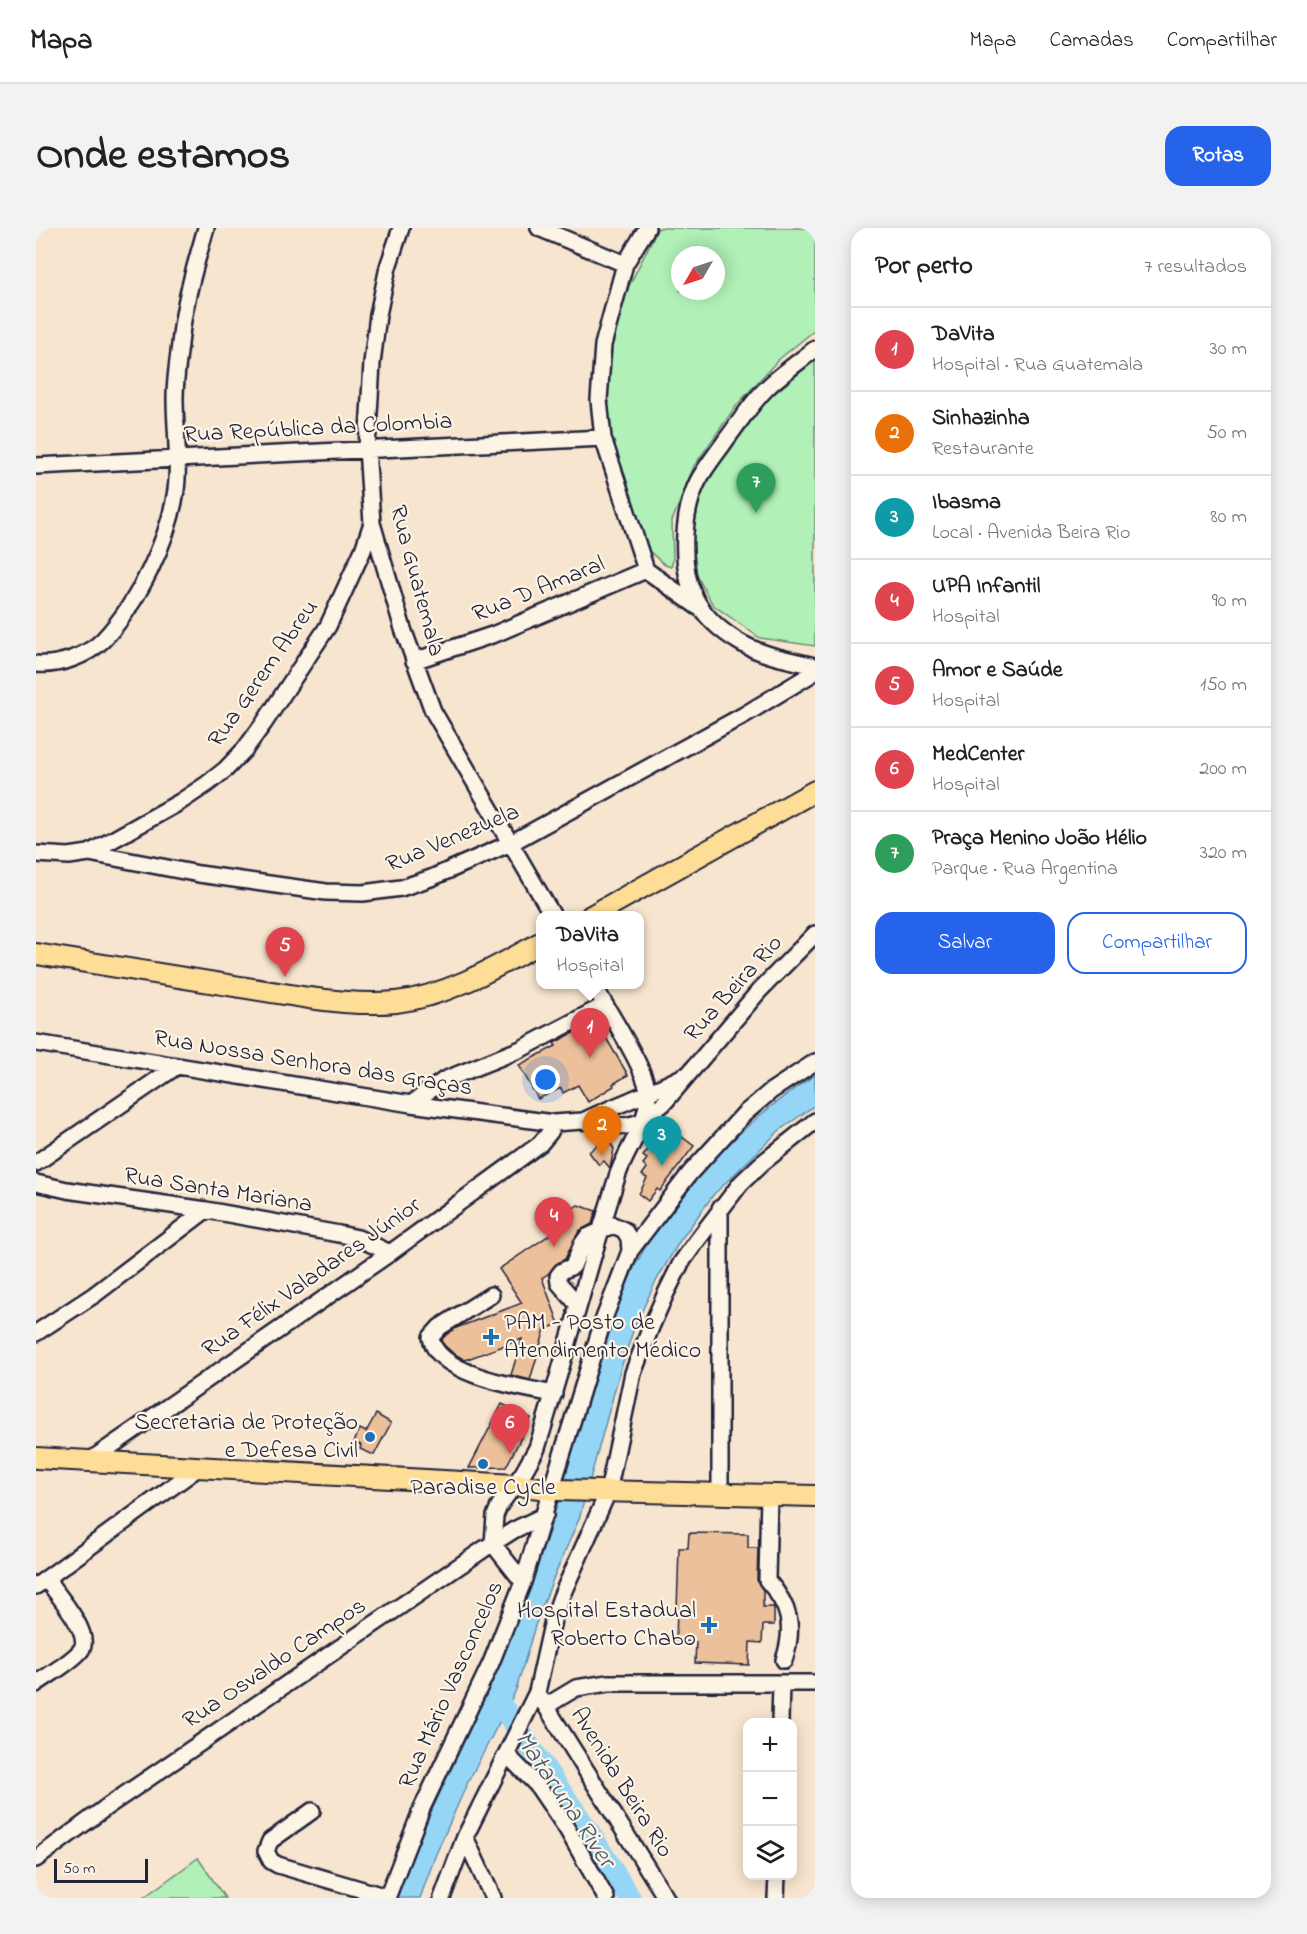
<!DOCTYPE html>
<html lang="pt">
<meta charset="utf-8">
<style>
:root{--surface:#fff;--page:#f2f2f2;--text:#202124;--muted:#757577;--line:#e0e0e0;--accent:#2563eb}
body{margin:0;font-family:"Indie Flower",sans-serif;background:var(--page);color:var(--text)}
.controls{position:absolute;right:18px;bottom:18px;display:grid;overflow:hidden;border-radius:12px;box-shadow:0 3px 15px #0003}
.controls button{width:54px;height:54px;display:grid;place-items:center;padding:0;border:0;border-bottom:2px solid var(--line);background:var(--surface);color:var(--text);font:30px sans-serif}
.compass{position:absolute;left:635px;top:18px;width:54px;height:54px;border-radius:50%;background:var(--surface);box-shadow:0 3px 15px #0003;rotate:231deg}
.scale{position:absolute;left:18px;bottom:15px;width:94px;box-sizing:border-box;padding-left:6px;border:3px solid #22223b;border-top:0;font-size:16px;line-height:21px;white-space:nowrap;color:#22223b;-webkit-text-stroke:4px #fcf5e5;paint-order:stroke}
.you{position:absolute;left:510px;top:852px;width:21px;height:21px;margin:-15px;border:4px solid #fff;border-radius:50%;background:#1a73e8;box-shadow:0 0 0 9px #1a73e833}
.badge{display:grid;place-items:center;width:39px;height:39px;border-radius:50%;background:var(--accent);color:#fff;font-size:20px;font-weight:700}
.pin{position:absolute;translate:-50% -50px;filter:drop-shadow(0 2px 3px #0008)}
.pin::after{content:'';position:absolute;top:32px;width:21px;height:18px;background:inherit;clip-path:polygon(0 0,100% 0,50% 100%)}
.popup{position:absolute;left:500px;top:683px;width:108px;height:78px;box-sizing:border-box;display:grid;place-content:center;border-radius:12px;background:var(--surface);filter:drop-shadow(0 2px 4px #0005);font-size:20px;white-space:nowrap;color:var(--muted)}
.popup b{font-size:22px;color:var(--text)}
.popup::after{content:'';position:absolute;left:50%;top:100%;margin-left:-12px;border:12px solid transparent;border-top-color:var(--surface)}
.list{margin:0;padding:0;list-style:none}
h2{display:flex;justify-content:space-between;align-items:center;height:78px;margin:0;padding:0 24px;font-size:26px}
h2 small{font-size:20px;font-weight:400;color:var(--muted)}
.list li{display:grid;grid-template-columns:39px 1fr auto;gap:18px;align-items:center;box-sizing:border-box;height:84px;padding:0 24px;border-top:2px solid var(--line)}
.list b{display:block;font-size:22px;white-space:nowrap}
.list p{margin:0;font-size:20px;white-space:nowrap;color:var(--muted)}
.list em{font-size:20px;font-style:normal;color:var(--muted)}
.actions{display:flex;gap:12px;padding:18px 24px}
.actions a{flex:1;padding:14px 0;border:2px solid var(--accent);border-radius:18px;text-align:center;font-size:21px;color:var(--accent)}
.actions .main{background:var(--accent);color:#fff}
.icon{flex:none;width:33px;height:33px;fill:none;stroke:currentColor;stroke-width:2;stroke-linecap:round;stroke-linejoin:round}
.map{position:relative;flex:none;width:779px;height:1670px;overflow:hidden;border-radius:18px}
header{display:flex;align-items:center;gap:36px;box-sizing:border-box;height:84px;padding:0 30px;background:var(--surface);border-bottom:2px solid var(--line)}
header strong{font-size:28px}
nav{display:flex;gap:33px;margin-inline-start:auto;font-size:21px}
.intro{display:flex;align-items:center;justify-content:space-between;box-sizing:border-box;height:144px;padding:0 36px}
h1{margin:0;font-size:42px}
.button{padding:15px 27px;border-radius:18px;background:var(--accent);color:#fff;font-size:21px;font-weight:700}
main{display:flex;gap:36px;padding:0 36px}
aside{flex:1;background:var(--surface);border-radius:18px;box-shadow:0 3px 15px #0003}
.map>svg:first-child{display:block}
.green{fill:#b1f0b7;stroke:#6a8979;stroke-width:1.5;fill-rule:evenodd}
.water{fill:#95d6f6;stroke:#678eab;stroke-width:1.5}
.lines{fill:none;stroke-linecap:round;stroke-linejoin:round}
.river{stroke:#95d6f6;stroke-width:22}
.building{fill:#ecc09b;stroke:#22223b;stroke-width:1.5}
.minor-casing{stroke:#22223b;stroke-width:20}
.major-casing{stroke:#22223b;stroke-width:24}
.minor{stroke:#fcf5e5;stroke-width:15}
.major{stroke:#fedd96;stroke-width:20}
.poi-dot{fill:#1f6fb2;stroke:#fcf5e5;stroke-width:2}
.labels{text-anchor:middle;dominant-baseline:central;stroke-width:4.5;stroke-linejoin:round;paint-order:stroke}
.street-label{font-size:24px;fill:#22223b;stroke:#fcf5e5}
.poi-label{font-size:24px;fill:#22223b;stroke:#fcf5e5;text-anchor:end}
.water-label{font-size:26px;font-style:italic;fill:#445873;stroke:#fcf5e5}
</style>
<header>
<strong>Mapa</strong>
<nav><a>Mapa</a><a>Camadas</a><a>Compartilhar</a></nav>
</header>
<div class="intro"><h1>Onde estamos</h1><a class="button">Rotas</a></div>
<main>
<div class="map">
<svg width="779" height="1670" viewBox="0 0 779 1670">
<rect width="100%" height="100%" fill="#f7e5cf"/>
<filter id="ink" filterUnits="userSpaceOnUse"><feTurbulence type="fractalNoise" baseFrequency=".0167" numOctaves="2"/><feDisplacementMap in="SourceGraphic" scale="12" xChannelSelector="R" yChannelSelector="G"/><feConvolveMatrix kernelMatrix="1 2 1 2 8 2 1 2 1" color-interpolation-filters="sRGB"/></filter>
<g filter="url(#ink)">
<path class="green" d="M622 0H779V102L742 132 700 178 658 238 636 293 637 332 635 339 629 337 613 323 572 202 568 155 578 106 593 58ZM644 27H680V63H644Z
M779 132V418L724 410 677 377 661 348 656 308 666 261 690 226 732 171Z
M162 1630 189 1670H107Z"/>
<path class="water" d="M779 847V877L744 902 678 966 643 1014 619 1055 598 1100 584 1143 543 1291 517 1351 499 1398 480 1462 431 1556 400 1626 384 1670H361C392 1577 443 1493 477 1401 492 1361 509 1321 520 1281 544 1200 561 1114 599 1038 634 968 713 888 779 847Z"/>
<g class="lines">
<path class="river" d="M463 1474 553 1604 594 1670"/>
</g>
<path class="building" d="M560 793 592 847 577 856 578 858 552 874 542 857 527 865 525 860 502 871 483 837 520 818 518 815Z
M634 900 658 918 624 963 621 961 612 973 603 966 611 950 606 947 611 940 607 936 611 931 607 928 623 907 627 910Z
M571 909 578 921 574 940 568 933 563 937 553 924Z
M542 977 560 983 556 996 543 1003 529 1031 519 1037 513 1045 506 1050 523 1096 509 1101 494 1152 475 1147 486 1111 429 1132 417 1125 408 1117 406 1111 410 1107 420 1100 486 1075 463 1041 528 997 523 990Z
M466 1176 495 1190 470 1239 433 1240Z
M340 1186 355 1195 338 1227 324 1221 325 1217 318 1214 324 1201 330 1204Z
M653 1305 712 1306V1320H722L721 1352 727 1362V1379H738V1397H727L726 1415 714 1414 713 1437 659 1435 660 1414 640 1413 643 1320H652Z"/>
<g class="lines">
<defs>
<path id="minor" d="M365 0 352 39 342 87 336 135 331 220 336 295 367 401 397 483 517 688
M503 0 589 36
M611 0 589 36 567 117 563 172 567 210 610 342 662 379
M779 121C765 132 750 143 736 155 718 171 705 192 690 212 681 225 670 238 662 253 654 269 650 288 649 306 646 357 660 389 705 415 728 428 754 432 779 438
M0 238 567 210
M378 433 459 406 610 342
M0 436C23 438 51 428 67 412 102 375 133 312 140 262 144 232 139 200 139 170 139 149 143 128 145 107 149 71 160 35 170 0
M53 625 144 574 171 556 190 541 209 521 228 495 292 398 327 322 336 295
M0 626 33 628 53 625 163 646 290 664 327 665 365 660 395 650 475 615 708 487 779 444
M0 815 375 876 518 895 546 893 590 898 605 894 628 875 723 763 779 706
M375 876 408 852 485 821 569 777
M547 893C580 877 615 865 648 848
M0 935 141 838
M0 955 31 962 170 982 303 1006 322 1010 354 1025
M455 1067 404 1099 395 1109C399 1147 487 1160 518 1166
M540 1084 542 1077 523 1055 522 1048 526 1043 537 1038 546 1016 551 1009 577 997 588 1002 593 1010 594 1023
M0 1105 58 1067 170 982
M52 1234 354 1025 504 916 514 904 518 895
M684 1266V980
M733 1267 731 1352C754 1378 759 1399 748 1432
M487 1354 457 1316 459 1288 463 1278 487 1245 501 1220C529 1129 553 1037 582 946 591 920 613 894 612 865 611 842 570 780 557 756
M0 1358 162 1240
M0 1456C12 1447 36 1434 45 1422 57 1406 20 1365 10 1351
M506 1472 630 1670
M510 1478 540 1460 572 1455H779
M744 1494 745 1455
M471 1527 501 1557 531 1601 570 1670
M276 1583 234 1613 230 1623 235 1633 242 1637 351 1669
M429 1609 457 1670
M0 1631 72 1578 448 1321 478 1302 509 1287
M351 1670 386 1580 455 1435 487 1354 567 1093 594 1023 654 945 708 886 735 863 779 834
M406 1670 429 1609 501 1464 517 1392 525 1369 572 1264 597 1145 615 1099 630 1065 645 1035 660 1014 705 955 725 936 779 893
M740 1670 741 1648"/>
<path id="major" d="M555 688 779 563
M0 726 273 770C302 774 332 777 360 774 412 768 460 739 504 715
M0 1230 479 1257 520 1262 779 1268"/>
</defs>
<use href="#minor" class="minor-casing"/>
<use href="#major" class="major-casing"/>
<use href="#minor" class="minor"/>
<use href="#major" class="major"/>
</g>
</g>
<g class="poi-dot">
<path d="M452 1100h6v6h6v6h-6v6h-6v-6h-6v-6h6z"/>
<circle cx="334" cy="1209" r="6"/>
<circle cx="447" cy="1236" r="6"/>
<path d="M670 1388h6v6h6v6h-6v6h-6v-6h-6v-6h6z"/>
</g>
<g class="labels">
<g class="street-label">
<text transform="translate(282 201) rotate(-3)">Rua República da Colombia</text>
<text transform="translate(380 353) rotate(75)">Rua Guatemala</text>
<text transform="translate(503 362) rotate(-22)">Rua D Amaral</text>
<text transform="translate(228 446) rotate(-55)">Rua Gerem Abreu</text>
<text transform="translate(417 611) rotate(-23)">Rua Venezuela</text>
<text transform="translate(698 761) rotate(-48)">Rua Beira Rio</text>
<text transform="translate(277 836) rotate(9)">Rua Nossa Senhora das Graças</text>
<text transform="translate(182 963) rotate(9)">Rua Santa Mariana</text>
<text transform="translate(276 1050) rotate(-35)">Rua Félix Valadares Júnior</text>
<text transform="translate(239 1436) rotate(-34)">Rua Osvaldo Campos</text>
<text transform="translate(416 1457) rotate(-66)">Rua Mário Vasconcelos</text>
<text transform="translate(585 1555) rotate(58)">Avenida Beira Rio</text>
</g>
<g class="poi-label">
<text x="468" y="1095" text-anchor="start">PAM - Posto de<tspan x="468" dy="28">Atendimento Médico</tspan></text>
<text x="322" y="1195">Secretaria de Proteção<tspan x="322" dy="28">e Defesa Civil</tspan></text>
<text x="447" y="1260" text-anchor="middle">Paradise Cycle</text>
<text x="660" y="1383">Hospital Estadual<tspan x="660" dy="28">Roberto Chabo</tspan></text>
</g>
<g class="water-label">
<text transform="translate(528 1572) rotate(56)">Mataruna River</text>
</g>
</g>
</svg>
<div class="controls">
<button>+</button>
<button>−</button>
<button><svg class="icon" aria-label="layers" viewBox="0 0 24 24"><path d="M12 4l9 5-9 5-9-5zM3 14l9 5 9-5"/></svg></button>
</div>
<svg class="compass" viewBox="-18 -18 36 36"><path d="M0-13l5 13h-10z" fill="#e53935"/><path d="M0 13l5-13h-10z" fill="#757577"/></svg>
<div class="scale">50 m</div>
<div class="you"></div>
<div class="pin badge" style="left:554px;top:830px;background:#e0444e">1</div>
<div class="popup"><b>DaVita</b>Hospital</div>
<div class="pin badge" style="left:566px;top:928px;background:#e8710a">2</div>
<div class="pin badge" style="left:626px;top:938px;background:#0f9aa8">3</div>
<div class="pin badge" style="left:518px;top:1019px;background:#e0444e">4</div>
<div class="pin badge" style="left:249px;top:749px;background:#e0444e">5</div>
<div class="pin badge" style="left:474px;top:1226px;background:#e0444e">6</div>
<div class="pin badge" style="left:720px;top:285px;background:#2e9e5b">7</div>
</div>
<aside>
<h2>Por perto<small>7 resultados</small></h2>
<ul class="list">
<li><span class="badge" style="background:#e0444e">1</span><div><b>DaVita</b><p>Hospital · Rua Guatemala</p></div><em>30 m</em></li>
<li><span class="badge" style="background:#e8710a">2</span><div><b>Sinhazinha</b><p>Restaurante</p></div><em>50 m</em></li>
<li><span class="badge" style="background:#0f9aa8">3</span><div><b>Ibasma</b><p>Local · Avenida Beira Rio</p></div><em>80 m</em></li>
<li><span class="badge" style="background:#e0444e">4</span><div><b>UPA Infantil</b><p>Hospital</p></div><em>90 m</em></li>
<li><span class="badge" style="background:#e0444e">5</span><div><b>Amor e Saúde</b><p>Hospital</p></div><em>150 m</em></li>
<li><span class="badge" style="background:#e0444e">6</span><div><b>MedCenter</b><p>Hospital</p></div><em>200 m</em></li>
<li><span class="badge" style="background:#2e9e5b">7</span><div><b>Praça Menino João Hélio</b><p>Parque · Rua Argentina</p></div><em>320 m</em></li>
</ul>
<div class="actions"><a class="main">Salvar</a><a>Compartilhar</a></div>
</aside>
</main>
